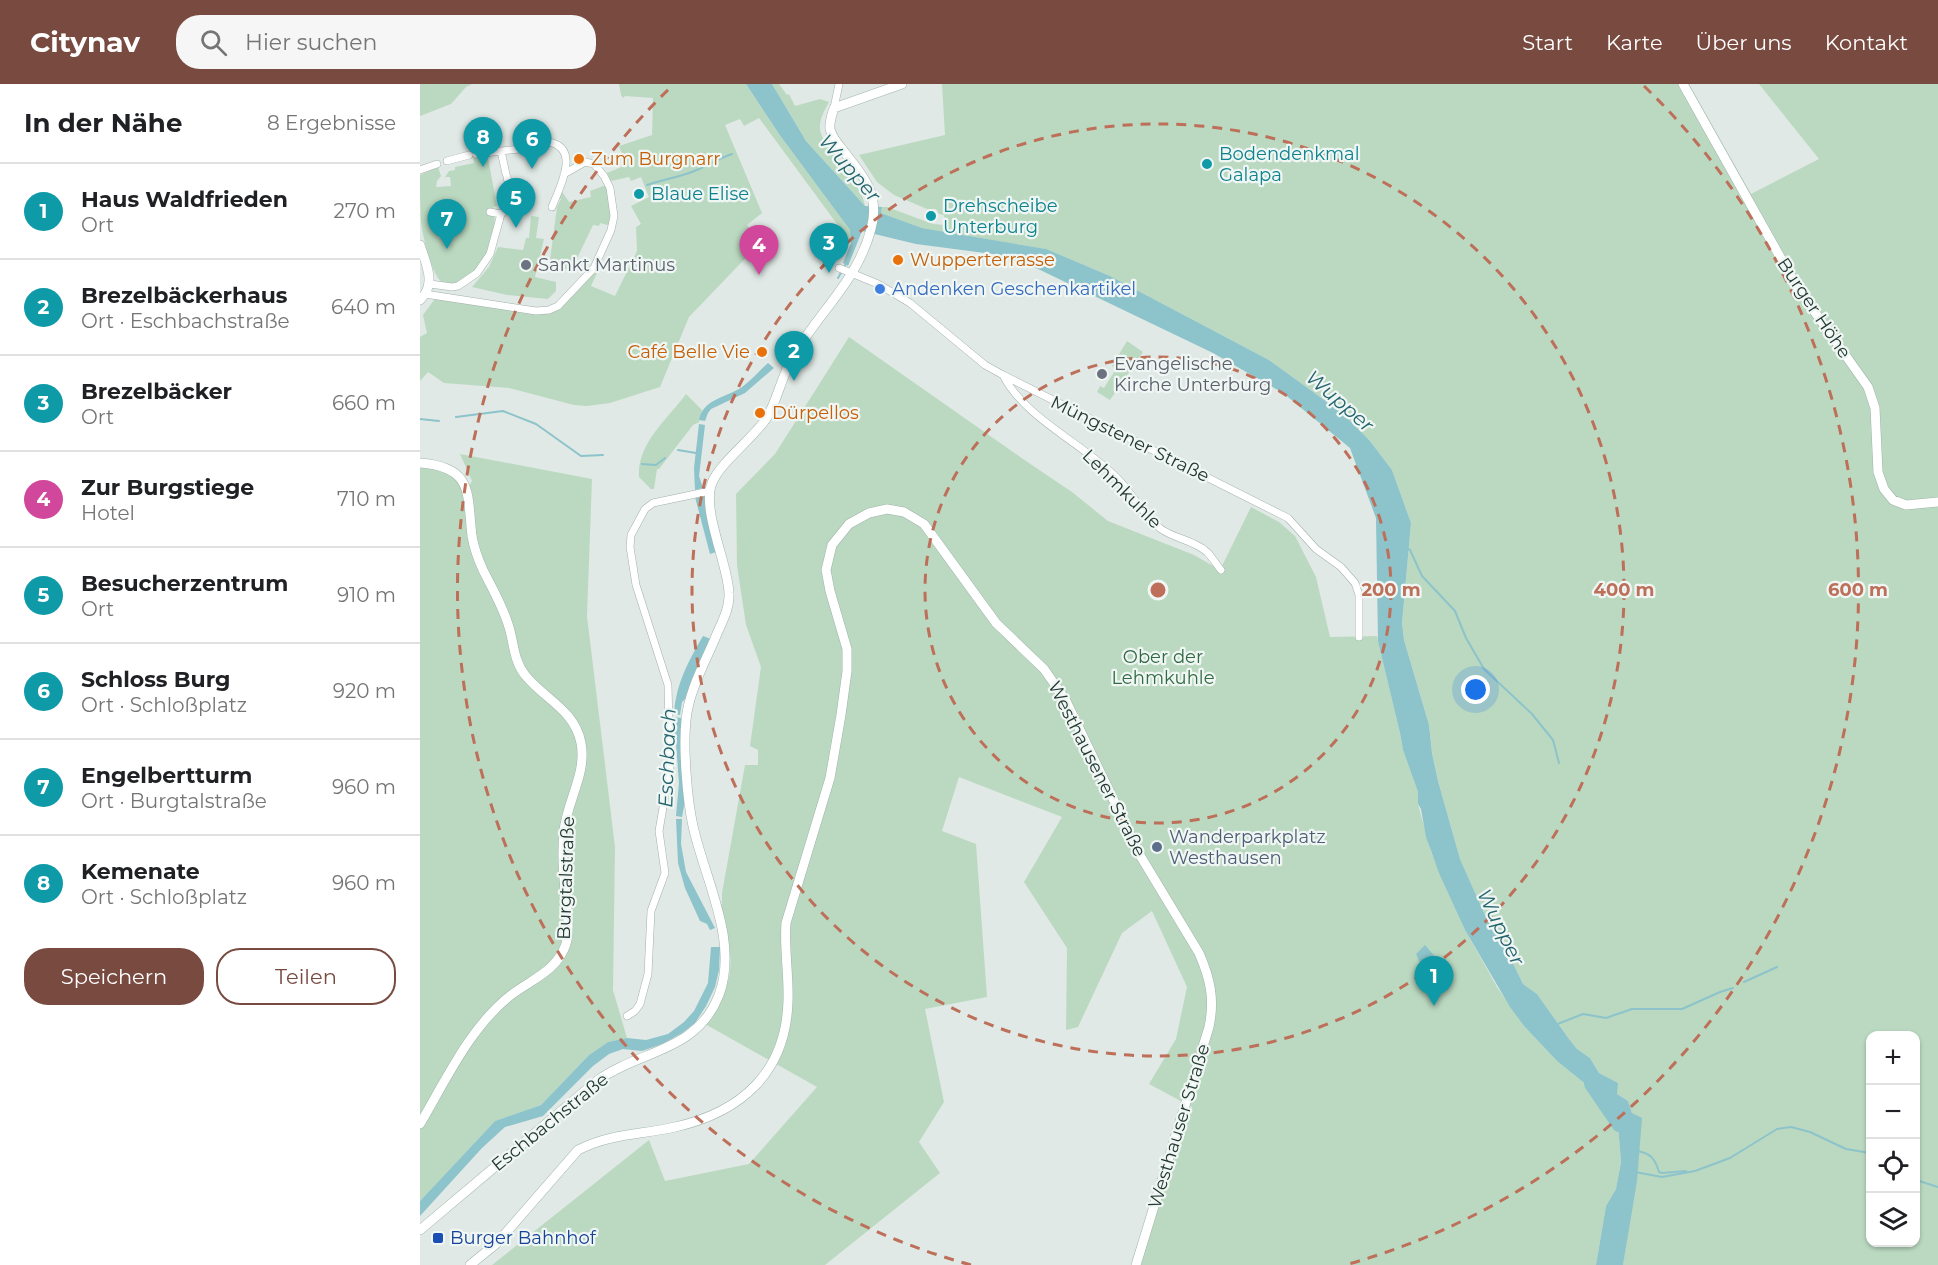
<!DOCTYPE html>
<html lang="de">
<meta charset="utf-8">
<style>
:root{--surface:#fff;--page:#f6f6f6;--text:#202124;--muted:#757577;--line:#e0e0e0;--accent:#784a40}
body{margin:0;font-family:Montserrat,sans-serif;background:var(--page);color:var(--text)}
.controls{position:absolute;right:18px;bottom:18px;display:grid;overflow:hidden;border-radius:12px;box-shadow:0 2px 4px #0004}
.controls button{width:54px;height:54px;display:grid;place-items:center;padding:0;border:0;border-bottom:2px solid var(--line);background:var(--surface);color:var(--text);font:30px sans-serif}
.you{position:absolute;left:1056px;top:606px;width:21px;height:21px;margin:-15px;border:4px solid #fff;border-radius:50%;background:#1a73e8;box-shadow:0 0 0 9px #1a73e833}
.badge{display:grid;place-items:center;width:39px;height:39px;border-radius:50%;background:var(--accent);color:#fff;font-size:20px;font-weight:700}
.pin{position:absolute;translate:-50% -50px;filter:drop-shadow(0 2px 3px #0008)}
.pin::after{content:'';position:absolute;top:32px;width:21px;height:18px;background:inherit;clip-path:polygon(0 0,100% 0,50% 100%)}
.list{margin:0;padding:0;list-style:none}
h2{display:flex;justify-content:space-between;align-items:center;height:78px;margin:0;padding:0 24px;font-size:26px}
h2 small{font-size:20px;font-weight:400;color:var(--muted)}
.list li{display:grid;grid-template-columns:39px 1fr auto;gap:18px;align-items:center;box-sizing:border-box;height:96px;padding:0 24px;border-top:2px solid var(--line)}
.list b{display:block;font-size:22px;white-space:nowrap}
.list p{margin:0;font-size:20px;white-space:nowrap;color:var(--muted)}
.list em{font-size:20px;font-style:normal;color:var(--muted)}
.actions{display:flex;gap:12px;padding:18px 24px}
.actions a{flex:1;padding:14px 0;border:2px solid var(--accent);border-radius:24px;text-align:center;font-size:21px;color:var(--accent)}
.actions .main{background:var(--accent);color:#fff}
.icon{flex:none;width:33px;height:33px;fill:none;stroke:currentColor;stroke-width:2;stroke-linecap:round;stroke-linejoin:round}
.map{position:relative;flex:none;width:1518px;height:1181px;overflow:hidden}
header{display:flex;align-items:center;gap:36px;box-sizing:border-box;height:84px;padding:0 30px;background:var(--accent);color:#fff}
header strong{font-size:28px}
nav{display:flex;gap:33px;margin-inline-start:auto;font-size:21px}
.search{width:420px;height:54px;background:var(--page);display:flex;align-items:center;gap:15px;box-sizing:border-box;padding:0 21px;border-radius:24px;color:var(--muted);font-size:22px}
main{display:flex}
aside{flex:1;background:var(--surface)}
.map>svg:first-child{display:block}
.green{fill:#bbd9c1;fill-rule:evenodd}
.water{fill:#8dc3ca}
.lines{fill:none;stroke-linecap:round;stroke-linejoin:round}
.stream{stroke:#8dc3ca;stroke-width:2}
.river{stroke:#8dc3ca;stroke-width:14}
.minor-casing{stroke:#a3b0ab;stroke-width:8}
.secondary-casing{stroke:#a0b4ac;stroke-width:10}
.minor{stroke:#fff;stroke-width:7}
.secondary{stroke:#fff;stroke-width:9}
.ring{fill:none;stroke:#bd6f59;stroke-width:3;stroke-dasharray:10 8}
.food-dot{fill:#e8710a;stroke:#f0f6f3;stroke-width:2}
.culture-dot{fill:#0f9aa8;stroke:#f0f6f3;stroke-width:2}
.worship-dot{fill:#6b7280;stroke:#f0f6f3;stroke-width:2}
.shop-dot{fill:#3f7fe0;stroke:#f0f6f3;stroke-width:2}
.service-dot{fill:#5c6f8a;stroke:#f0f6f3;stroke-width:2}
.transit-dot{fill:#1a4fb4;stroke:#f0f6f3;stroke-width:2}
.labels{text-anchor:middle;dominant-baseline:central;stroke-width:4.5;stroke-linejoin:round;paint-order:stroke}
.culture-label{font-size:18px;fill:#0d838f;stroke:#f0f6f3;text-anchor:start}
.food-label{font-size:18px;fill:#c56008;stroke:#f0f6f3;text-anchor:start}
.worship-label{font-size:18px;fill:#5b616d;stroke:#f0f6f3;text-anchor:start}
.shop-label{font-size:18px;fill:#366cbe;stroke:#f0f6f3;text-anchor:start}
.street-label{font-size:18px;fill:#223831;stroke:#f0f6f3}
.park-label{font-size:18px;fill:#316b44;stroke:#f0f6f3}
.service-label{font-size:18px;fill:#4e5e75;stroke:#f0f6f3;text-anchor:start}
.transit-label{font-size:18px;fill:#164399;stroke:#f0f6f3;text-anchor:start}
.water-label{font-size:20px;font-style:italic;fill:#23656e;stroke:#f0f6f3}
.centre{fill:#bd6f59;stroke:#f0f6f3;stroke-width:3}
.ring-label{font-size:18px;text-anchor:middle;font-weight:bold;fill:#bd6f59;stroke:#f0f6f3;stroke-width:4.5;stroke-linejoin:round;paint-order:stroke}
</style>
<header>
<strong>Citynav</strong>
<div class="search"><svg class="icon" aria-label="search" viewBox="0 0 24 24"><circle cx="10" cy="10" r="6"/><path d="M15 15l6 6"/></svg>Hier suchen</div>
<nav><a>Start</a><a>Karte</a><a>Über uns</a><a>Kontakt</a></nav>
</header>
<main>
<aside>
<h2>In der Nähe<small>8 Ergebnisse</small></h2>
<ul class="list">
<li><span class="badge" style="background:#0f9aa8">1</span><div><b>Haus Waldfrieden</b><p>Ort</p></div><em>270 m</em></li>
<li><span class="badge" style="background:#0f9aa8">2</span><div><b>Brezelbäckerhaus</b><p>Ort · Eschbachstraße</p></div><em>640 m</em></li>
<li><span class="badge" style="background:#0f9aa8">3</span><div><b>Brezelbäcker</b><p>Ort</p></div><em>660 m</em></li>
<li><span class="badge" style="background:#d1479c">4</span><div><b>Zur Burgstiege</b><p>Hotel</p></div><em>710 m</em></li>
<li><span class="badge" style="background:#0f9aa8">5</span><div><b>Besucherzentrum</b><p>Ort</p></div><em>910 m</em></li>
<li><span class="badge" style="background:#0f9aa8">6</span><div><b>Schloss Burg</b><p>Ort · Schloßplatz</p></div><em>920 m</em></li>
<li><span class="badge" style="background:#0f9aa8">7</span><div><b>Engelbertturm</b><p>Ort · Burgtalstraße</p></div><em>960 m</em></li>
<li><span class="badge" style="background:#0f9aa8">8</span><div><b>Kemenate</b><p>Ort · Schloßplatz</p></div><em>960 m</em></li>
</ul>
<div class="actions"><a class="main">Speichern</a><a>Teilen</a></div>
</aside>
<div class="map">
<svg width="1518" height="1181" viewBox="0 0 1518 1181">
<rect width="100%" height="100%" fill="#e0e9e5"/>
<path class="green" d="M0 0H52L46 3 31 20 0 32Z
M199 0H326L359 50 430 146 431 159 339 34 324 42 320 35 305 41 342 129 327 141 341 158 269 233 240 303 190 319 167 322 154 321 89 304 24 299 8 288 0 297V253L7 249 3 231 17 212 129 226 174 184 178 187 171 202 195 212 217 167 216 143 221 140 211 122 229 113 221 93 211 97 209 93 191 97 187 89 206 81 199 62 232 51 233 14 205 12 203 14 201 11Z
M352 0H359L367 11 369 10 375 22 400 15 409 18C405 26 399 35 400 45 401 63 440 92 445 122L386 57Z
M522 0H1269L1331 110 1399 75 1339 0H1518V1181H1203L1207 1153 1212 1029 1208 1017 1197 1010V999L1179 989 1170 974 1157 965 1149 955 1117 910 1103 900 1085 863 1065 831 1040 775 1018 697 1012 668 1009 641 984 556 982 539 991 439 972 386 950 357 907 318 849 276 690 192 625 165 502 144 461 129 462 123H467L513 140 525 141 524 131 519 130 516 125H507L474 111 457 98 439 71 525 51ZM1450 952H1496V1158H1450Z
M53 73 68 74 77 122 73 123C79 150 68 180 44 195 37 199 30 202 22 198 12 192 2 150 1 137 0 122 0 107 0 91L18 83 21 92 17 97 16 103 31 102 30 93H25L29 87 35 86V83L54 79Z
M186 101 190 114 191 142 180 139 179 142 173 141 152 185H143V176H130L137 123 141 115 139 114 141 106 149 118 171 113 170 107Z
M111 132 119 133 116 154 124 155 115 193 136 198V207L128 215 87 211 52 203 69 183 78 163 103 166 106 154H109Z
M429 253 603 375 652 408 688 437 774 471 800 486 831 423 859 438 875 452 896 493 910 553 957 552 980 649 983 666 998 708V720L1011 768 1045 846 1077 903 1104 942 1137 977 1184 1015 1198 1041 1201 1078 1196 1105 1186 1122 1176 1181H719L772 1023 729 1000 756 955 767 903 732 827 702 849 658 943 646 946 647 864 604 798 642 733 539 693 522 747 556 760 567 913 505 925 524 1018 499 1058 520 1089 405 1181H72L229 1056 245 1097 329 1080 397 1003 285 940C320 895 313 872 299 821L302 820V809L325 681H338V666L330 662 341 583 326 541 317 481 316 410 355 370Z
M707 257 723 268 690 316 677 308 680 302 684 304 696 285 692 282Z
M266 310 282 326 279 338 273 341 239 385H237L234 405H231L219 393C217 359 247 336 266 310Z
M40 370 172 395 167 532 195 763 193 906 207 954 188 958 169 971 121 1021 75 1037 0 1117V379L27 385 47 405 52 397Z"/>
<path class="water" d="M326 0H352L386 57 445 122 462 123 461 129 502 144 626 165 690 192 849 276 907 318 928 335 950 357 972 386 991 439 982 539 984 556 1009 641 1012 669 1018 697 1040 775 1065 831 1085 863 1103 900 1117 910 1149 955 1157 965 1170 974 1179 989 1198 999 1197 1010 1208 1017 1212 1029 1222 1034 1217 1097 1203 1181H1176L1186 1122 1196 1105 1201 1078 1198 1041 1184 1015 1137 977 1104 942 1090 923 1045 846 1019 789 1006 753 1001 725 998 720V708L983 666 980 649 958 557 956 434 930 364 863 309 793 269 616 184 580 171 496 160 442 147 428 182 423 179 431 159 430 146 359 50Z
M348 279 354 284 325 309 291 325 288 329 285 337 279 336C283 316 303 314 319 305 330 298 339 287 348 279Z
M279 340 285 341 279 392 283 404 275 406 274 384Z
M285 411 296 468 290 470 275 413Z
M283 552 291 555 265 615 262 618 260 631 254 630C256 600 268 578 283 552Z
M254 633 261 634C261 665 269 704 262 733L256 732 259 699Z
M256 735H262L261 760 266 788 295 844 290 846 287 840 280 837 265 804 258 779Z
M1005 861 1030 890 1025 906 1008 896 996 870Z
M291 863H300L299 886 295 903 286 922 275 939 262 949 242 960 222 967 203 965 189 970 173 982 123 1032 85 1043 62 1064 0 1132V1117L75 1037 121 1021 169 971 188 958 207 954 226 956 248 950 264 938 274 927 288 899Z"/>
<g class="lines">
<path class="stream" d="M227 101C241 96 255 94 269 89 284 84 297 75 312 70
M418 194 427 178
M36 333 83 327 116 340 161 372 183 371
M0 335 19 337
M258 366 276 369
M222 380 236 381 245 374
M988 465 990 466 1002 492 1035 527 1046 554 1064 585 1112 630 1133 656 1139 679
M1324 898 1357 883
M1135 941 1163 930 1186 934 1212 925H1262L1300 908 1313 904
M1217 1067C1231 1069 1235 1075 1239 1088L1242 1089 1266 1087
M1215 1088 1242 1093 1275 1087 1310 1074 1357 1045 1371 1043 1390 1048 1426 1065 1450 1069
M1496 1096 1518 1103"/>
<path class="river" d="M1171 1000 1199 1041"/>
<defs>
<path id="minor" d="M414 24 419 0
M106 65C112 60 120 57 128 58 162 63 139 105 132 123
M81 67 86 90
M56 70 99 65 115 67
M27 77 49 71
M0 86 17 80
M70 128 81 130
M419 184 458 200 490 219 565 281 583 291 868 434 896 465 921 483 935 499 939 511V553
M10 200 32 203 38 202 57 189 70 170 81 130 93 121 87 93
M5 210 116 227 129 226 138 222 174 184 191 146 194 132 190 104 184 92 174 80 165 78 144 90
M583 291C604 334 666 361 699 396 714 412 724 432 741 445 755 455 774 456 787 468 792 473 796 480 801 486
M207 932 215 927 220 920 228 890 231 827 245 789 239 747 250 683 248 601 216 501 210 463 211 451 225 425 233 419 290 407"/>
<path id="secondary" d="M1263 0 1377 203 1448 303 1455 324 1458 388 1464 405 1473 416 1486 421 1518 418
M0 161C6 180 17 200 0 216
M0 379C54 383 47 410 52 452 54 464 58 475 63 486 72 504 82 521 88 540 94 557 93 576 105 591 124 615 155 626 161 659 167 689 147 717 144 747 142 767 143 786 145 806 146 823 151 843 146 860 137 887 112 895 91 911 50 943 26 996 0 1040
M0 1146 178 996C220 966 277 968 299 911 319 857 285 796 273 742 267 715 263 664 266 636 269 606 285 579 296 552 302 538 310 524 309 509 308 480 281 425 292 399 299 380 333 354 346 335 357 318 361 293 373 273 398 229 438 196 451 145 461 109 442 91 422 65 417 59 412 53 410 45 409 38 412 31 414 24L482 0
M50 1181 77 1159 158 1066C191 1049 221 1051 255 1043 322 1028 366 988 368 917 369 891 364 865 366 839L410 694 421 631 427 587V565L410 507 406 486 412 461 429 440 449 429 467 425 484 428 504 440 576 539 624 585 645 615 721 773 779 869C790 894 795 915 789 943L716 1181"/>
</defs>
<use href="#minor" class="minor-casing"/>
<use href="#secondary" class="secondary-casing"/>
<use href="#minor" class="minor"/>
<use href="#secondary" class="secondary"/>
</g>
<g class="ring">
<circle cx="738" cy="506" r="233"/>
<circle cx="738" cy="506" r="466"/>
<path d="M551 1181A700 700 0 0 1 252 2M1224 2A700 700 0 0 1 925 1181"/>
</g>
<g class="food-dot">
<circle cx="159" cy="75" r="6"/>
<circle cx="478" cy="176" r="6"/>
<circle cx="342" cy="268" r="6"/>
<circle cx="340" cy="329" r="6"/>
</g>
<g class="culture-dot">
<circle cx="787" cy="80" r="6"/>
<circle cx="219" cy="110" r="6"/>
<circle cx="511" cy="132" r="6"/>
</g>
<g class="worship-dot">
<circle cx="106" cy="181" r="6"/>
<circle cx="682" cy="290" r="6"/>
</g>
<circle class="shop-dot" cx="460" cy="205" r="6"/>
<circle class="service-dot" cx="737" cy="763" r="6"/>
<rect class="transit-dot" x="12" y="1148" width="12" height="12" rx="3"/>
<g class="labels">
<g class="culture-label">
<text x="799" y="70">Bodendenkmal<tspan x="799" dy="21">Galapa</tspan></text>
<text x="231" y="110">Blaue Elise</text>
<text x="523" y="122">Drehscheibe<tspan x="523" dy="21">Unterburg</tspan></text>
</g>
<g class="food-label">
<text x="171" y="75">Zum Burgnarr</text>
<text x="490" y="176">Wupperterrasse</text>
<text x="330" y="268" text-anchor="end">Café Belle Vie</text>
<text x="352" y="329">Dürpellos</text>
</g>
<g class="worship-label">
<text x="118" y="181">Sankt Martinus</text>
<text x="694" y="280">Evangelische<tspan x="694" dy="21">Kirche Unterburg</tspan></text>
</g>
<g class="shop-label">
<text x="472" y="205">Andenken Geschenkartikel</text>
</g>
<g class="street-label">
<text transform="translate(1394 224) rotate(56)">Burger Höhe</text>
<text transform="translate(710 355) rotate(26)">Müngstener Straße</text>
<text transform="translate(702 405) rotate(45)">Lehmkuhle</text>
<text transform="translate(677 685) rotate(63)">Westhausener Straße</text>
<text transform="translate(146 794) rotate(-88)">Burgtalstraße</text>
<text transform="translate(130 1038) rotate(-39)">Eschbachstraße</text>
<text transform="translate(759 1042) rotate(-73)">Westhauser Straße</text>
</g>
<g class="park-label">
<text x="743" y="573">Ober der<tspan x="743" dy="21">Lehmkuhle</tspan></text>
</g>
<g class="service-label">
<text x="749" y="753">Wanderparkplatz<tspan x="749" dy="21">Westhausen</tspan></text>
</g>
<g class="transit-label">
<text x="30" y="1154">Burger Bahnhof</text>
</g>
<g class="water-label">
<text transform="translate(430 84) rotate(49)">Wupper</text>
<text transform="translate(920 317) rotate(41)">Wupper</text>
<text transform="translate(247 674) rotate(-88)">Eschbach</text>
<text transform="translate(1081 843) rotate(64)">Wupper</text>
</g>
</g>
<circle cx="738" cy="506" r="9" class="centre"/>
<g class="ring-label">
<text x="971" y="512">200 m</text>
<text x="1204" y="512">400 m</text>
<text x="1438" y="512">600 m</text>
</g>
</svg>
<div class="controls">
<button>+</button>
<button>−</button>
<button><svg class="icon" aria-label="locate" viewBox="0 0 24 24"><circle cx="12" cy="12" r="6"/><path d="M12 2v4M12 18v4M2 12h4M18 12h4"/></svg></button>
<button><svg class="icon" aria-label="layers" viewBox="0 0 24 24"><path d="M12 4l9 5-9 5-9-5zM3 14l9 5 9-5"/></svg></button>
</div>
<div class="you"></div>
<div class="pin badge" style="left:1014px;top:922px;background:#0f9aa8">1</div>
<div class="pin badge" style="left:374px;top:297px;background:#0f9aa8">2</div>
<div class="pin badge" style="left:409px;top:189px;background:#0f9aa8">3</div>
<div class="pin badge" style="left:339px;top:191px;background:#d1479c">4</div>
<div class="pin badge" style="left:96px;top:144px;background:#0f9aa8">5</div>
<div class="pin badge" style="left:112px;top:85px;background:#0f9aa8">6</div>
<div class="pin badge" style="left:27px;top:165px;background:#0f9aa8">7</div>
<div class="pin badge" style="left:63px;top:83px;background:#0f9aa8">8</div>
</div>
</main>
